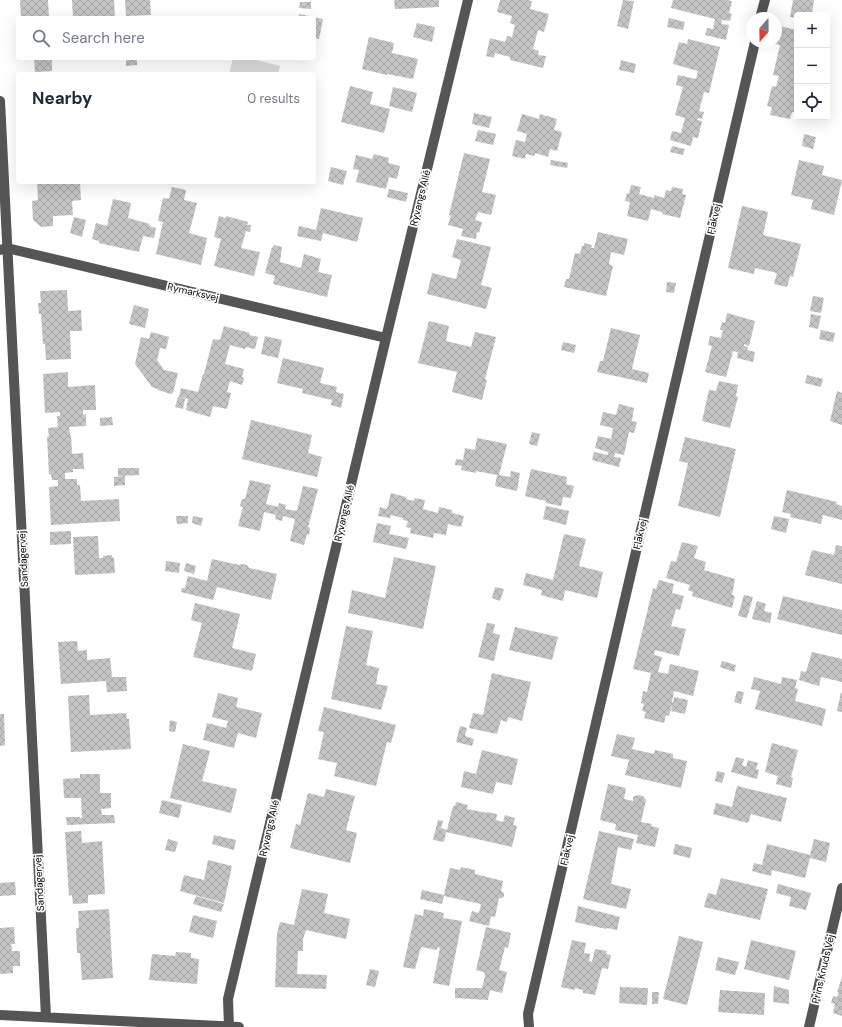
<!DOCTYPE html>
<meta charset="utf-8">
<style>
:root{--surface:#fff;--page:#f2f2f3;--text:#1f2937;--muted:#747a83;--line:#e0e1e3}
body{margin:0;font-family:"DM Sans",sans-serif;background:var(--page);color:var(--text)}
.controls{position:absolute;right:12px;top:12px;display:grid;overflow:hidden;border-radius:4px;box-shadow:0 4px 16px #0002}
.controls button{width:36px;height:36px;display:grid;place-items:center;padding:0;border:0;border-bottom:1px solid var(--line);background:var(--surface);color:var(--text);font:20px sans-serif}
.compass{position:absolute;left:746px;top:12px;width:36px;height:36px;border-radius:50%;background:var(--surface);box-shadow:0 4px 16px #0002;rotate:200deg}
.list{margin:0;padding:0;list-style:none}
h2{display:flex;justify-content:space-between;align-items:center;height:52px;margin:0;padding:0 16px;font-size:17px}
h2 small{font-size:13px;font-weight:400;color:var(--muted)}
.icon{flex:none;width:22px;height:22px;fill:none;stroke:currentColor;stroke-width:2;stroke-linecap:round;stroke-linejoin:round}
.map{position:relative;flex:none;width:842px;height:1027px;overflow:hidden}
.search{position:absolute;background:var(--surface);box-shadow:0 4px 16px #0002;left:16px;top:16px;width:300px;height:44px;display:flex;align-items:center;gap:10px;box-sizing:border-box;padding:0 14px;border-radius:4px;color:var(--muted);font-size:15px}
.panel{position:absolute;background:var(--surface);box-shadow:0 4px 16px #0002;left:16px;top:72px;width:300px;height:112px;border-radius:4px}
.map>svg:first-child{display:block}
.park{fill:#dcdcdc}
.building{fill:url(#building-cross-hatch)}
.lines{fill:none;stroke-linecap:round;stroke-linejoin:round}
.minor{stroke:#555;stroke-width:10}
.labels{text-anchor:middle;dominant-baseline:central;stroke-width:3.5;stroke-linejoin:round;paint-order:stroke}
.street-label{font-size:10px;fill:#000;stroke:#fff}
</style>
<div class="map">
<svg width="842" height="1027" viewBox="0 0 842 1027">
<defs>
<pattern id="building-cross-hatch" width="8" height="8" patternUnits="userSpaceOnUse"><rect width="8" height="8" fill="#c4c4c4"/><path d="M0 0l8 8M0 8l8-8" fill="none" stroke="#a7a7a7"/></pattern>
</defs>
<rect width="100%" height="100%" fill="#fff"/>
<path class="park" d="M233 58H249L280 66 278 74H229Z"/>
<path class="building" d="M20 0H48L49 18H21Z
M72 0H114L115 18H73Z
M125 0H150L151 15 126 16Z
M394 0H439V7L395 9Z
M500 0H527L532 1 530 9 549 14 544 32 538 30 533 49 539 51 538 55 546 56 543 68 510 60V57L495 53 494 58 486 56 490 38 505 42 507 36 512 37 515 25 510 23 512 16 497 12Z
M623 0 634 1 628 29 617 26Z
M673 0H726L732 1 729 13 732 14 730 21 722 20 721 24 729 25 726 40 705 35 707 28 713 29 715 19 671 8Z
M793 0H814L812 13 820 15H797V18L790 17Z
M300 2H311V9L299 8Z
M299 14 323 19 319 39 314 38V18H298Z
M669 18 685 22 683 30 667 27Z
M417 23 435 27 432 42 413 37Z
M779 26 797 30V113L792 112 790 119 770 115 772 107 767 106 772 86 776 87 779 76 773 75 780 45 775 44Z
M369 37 394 43 392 53 418 59 413 79 387 74V75L362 69Z
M688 39 720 47 709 93 704 92 699 111 704 112 702 119 698 118 697 120 702 121 698 138 693 137 691 146 670 140 672 131 681 133 685 118 675 115 683 87 676 85 678 75 696 79 698 71 673 64 679 42 687 44Z
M34 58H52V71L35 72Z
M126 58H137V65L126 66Z
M621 60 636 64 634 73 619 70Z
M350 86 373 92 370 104 390 109 384 133 341 122Z
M393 87 417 93 412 112 389 106Z
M474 113 492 117 489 128 472 124Z
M522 114 539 119 540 114 557 119 554 130 562 132 557 151 550 149 548 157 535 153 534 156 526 154 525 159 512 156 516 140 525 142 527 134 517 131Z
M478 130 496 134 493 145 475 141Z
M804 134 816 137 813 149 802 146Z
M672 146 685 149 683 155 670 152Z
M464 153 490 159 482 192 496 195 491 215 478 212 475 220 482 222 479 233 477 232 476 239 461 236 463 229 448 225 451 216 449 215Z
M374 154 389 158 388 163 400 166 397 179 389 177 386 189 356 182 359 170 353 169 356 155 372 159Z
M551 160 568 163 567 168 550 165Z
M799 160 824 166 822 175 842 180 834 215 811 209 813 200 791 195Z
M331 167 347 171 343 185 328 181Z
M37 182H80L81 200 72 201 73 215 53 216V226L41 227 33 220 32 201 38 200Z
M631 185 641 187 639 194 654 198V195L664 198 666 190 671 191 672 187 683 189 682 194 686 195 680 218 662 214V212L651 209 648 221 627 216 630 202 625 201 627 193 629 194Z
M172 187 186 190 184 200 197 203 189 233 207 238 201 265 156 254 163 222 158 221 163 198 169 199Z
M389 189 408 193 406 202 387 197Z
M113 199 131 203 128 218 150 224 149 226 156 228 154 238 143 236 139 252 99 243V241L92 239 96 223 107 226Z
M742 206 768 212 763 235 801 244 793 277 790 276 787 287 774 284 777 273 755 268 754 274 728 268Z
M321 208 363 218 357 242 323 233 321 241 297 236 299 226 316 230Z
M219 216 226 218V216L248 222 247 225H251L250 232 246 231 241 248 260 252 254 276 214 266 221 239 214 237Z
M74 217 86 220 82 237 70 233Z
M598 232 628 239 624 255 611 252 609 264 613 266 606 296 564 287 566 279H569L575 253 580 254 582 246H584V243L592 245 591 248H594Z
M457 239 491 247 481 285 492 288 486 309 427 294 432 273 456 279 461 260 452 257Z
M274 245 282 247 280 262 301 268 304 254 321 259 318 272 332 275 327 297 273 284 275 276 265 273 272 247 273 248Z
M667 282 676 283 674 293 666 292Z
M67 290 68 311 81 310 82 331H70L71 359 46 360 45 344H43L41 314H39L38 303H41L40 291Z
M813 296 824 298 821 313 810 311Z
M134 305 149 309 145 328 129 324Z
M727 313 755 321 749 346 744 344V346L748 347 747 350 755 352 753 362 737 358 738 352 733 351 726 377 705 372 712 346 708 345 710 336 721 338 723 330H720L722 322 725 323Z
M811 314 821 316 818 329 809 327Z
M429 321 449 326 446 341 471 347 475 332 496 337 485 379 487 380 482 400 452 392 457 372 418 363Z
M224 326 250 333 249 335 258 337 255 349 246 347 245 349 230 345 225 364 244 369 242 377 244 378 242 385 230 381 227 392 231 393 227 409 213 406 210 417 186 410 188 399 179 397 181 388 198 392 203 374H204L213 339 220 340Z
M611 328 640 335 632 369 649 373 647 383 597 372 600 361H603Z
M821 330 835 333 833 342 819 339Z
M151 332 169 337 166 349 160 348 157 360 164 370 178 373 173 393 171 394 158 390V389L152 387 135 364 141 337 149 339Z
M265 336 282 340 278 358 261 354Z
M563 342 576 345 574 353 561 350Z
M283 358 324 368 320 383 337 387 336 392 344 394 341 408 331 405 332 400 302 393 303 389 277 383Z
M68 372V387L95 385 96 410H83V415L86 414V426L69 427 70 435H71L72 454 83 453 84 469H73V472L65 473V479H77V485H80L81 501 119 499 120 521 51 525 49 487 58 486V480H52L51 474H49L47 437 49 436 48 428 58 427 57 416H60V412L45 413 43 374Z
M807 375 823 379 821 387 805 383Z
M719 381 738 385 736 396 738 397 730 428 702 421 709 390 716 391Z
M837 391 842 393V425L830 421Z
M178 397 185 399 183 409 175 407Z
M619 404 634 408 632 421 637 422 634 433 629 432 624 455 615 453 614 457 621 458 619 467 592 460 594 452 608 455V452L595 448 598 436 611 439 613 428 600 425 603 412 616 415Z
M112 417 113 425 100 426V418Z
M251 420 312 435 308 453 322 457 317 477 242 459Z
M532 432 540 434 537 446 529 444Z
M685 437 736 449 720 517 678 506 688 463 679 461Z
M477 438 507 444 499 475 510 477 511 471 520 473 517 491 495 486 497 475 476 471V473L461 470 462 466 455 465 456 459 463 460 465 448 475 450Z
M118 468H139V475L118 476Z
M531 469 567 477 566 484 574 486 571 498 563 497 561 506 546 503V501L525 496Z
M125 476V485L114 486V477Z
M250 480 271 485 266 504 278 507 279 503 286 505 285 509 297 511 303 486 318 489 308 527 310 528 309 535 307 534 304 545 290 541 295 519 283 516 282 521 275 519 276 515 264 512 260 531 238 526 243 507 240 506 242 499H245Z
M787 490 837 502 836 504 842 506V520L823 515 821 524 790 517 791 514 782 512Z
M391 493 406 497V499L414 501V498L425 500 423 509 438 513 439 507 452 510V513L464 516 461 527 448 524 446 535 434 533 433 538 410 533 411 528 406 527 408 521 403 520V518L391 515 390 518 378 516 380 507 387 509Z
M546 506 569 511 566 525 543 519Z
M176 516H188V523L177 524Z
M193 516 203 518 201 526 192 523Z
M774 516 789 519 786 533 771 529Z
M377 523 391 526 389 534 409 538 406 549 373 542Z
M71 531V544L50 545V532Z
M564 534 586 539 579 566 603 572 597 598 565 590 563 601 541 595 542 590 523 585 526 573 553 580Z
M98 536 99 558H103V556L112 555V557L114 558 115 573 75 575 73 537Z
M682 542 698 546 694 558 706 562 704 570 735 579 732 595 735 596 732 608 692 596 693 592 688 590 690 585 666 578 671 561 676 562Z
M836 545 842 546V584L805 575 812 550 834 555Z
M394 557 436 566 423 629 348 613 352 590 385 598Z
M212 559 239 565 241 564 247 565 249 568 277 574 271 600 217 587 213 600 181 592 182 588H185L188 576 207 581Z
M166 561 180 563 179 573 165 571Z
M186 563 196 566 194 574 184 571Z
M659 580 674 584 672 593 684 596 680 610 676 609 671 626 686 629 679 656 655 650 654 655 662 657 658 672 668 674 670 664 699 671 693 696 674 691 672 702 673 703 674 697 688 700 685 714 671 711 672 704 669 716 666 715 664 723 644 718 646 712 642 711 644 704 641 703 643 691 647 692 651 673 633 669 653 588 656 589Z
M495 587 504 589 500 601 492 598Z
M744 595 753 597 747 618 738 616Z
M783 596 842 610V635L777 619Z
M757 601 766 604 764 611 772 613 770 623 752 619Z
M195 603 240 614 232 648 256 654 252 671 193 657 202 623 191 620Z
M487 623 495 624 493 633 500 635 494 661 478 657Z
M346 626 373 631 366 665 379 668 376 684 388 686 381 710 331 699Z
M515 627 558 637 552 660 509 650Z
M77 641 78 651 87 650V660L110 658 112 677H126L127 691 107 692 106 681 61 684 58 642Z
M812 652 842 659V682L821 677 819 686 799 680 801 671 806 672Z
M722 661 736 665 734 672 720 667Z
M492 673 531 682 522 721 508 717 507 722 501 720 497 734 469 728 473 713 483 715Z
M754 677 781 684 782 677 797 680 795 688 798 689 795 701 826 709 822 726 755 709 760 691 751 689Z
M737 691 744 692 741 704 734 702Z
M841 692 842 693V712L837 711Z
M218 693 238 698 236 707 262 713 256 738 238 733 234 748 203 740 207 723 226 728 228 721 212 717Z
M89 695 90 715 126 713 127 719H129L131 749 71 752 68 696Z
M324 707 396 725 391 743 387 742 376 786 334 776 337 763 318 759 324 732 318 731Z
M0 714H4L5 745 0 746Z
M170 720 177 722 175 732 169 731Z
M460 726 467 728 465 736 474 739 472 746 456 742Z
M617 734 635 738 632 749 654 754 655 750 673 754V758L687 761 681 788 625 775 629 760 611 756Z
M772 743 798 750 791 777 793 778 791 788 776 784 778 776 765 772Z
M183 744 210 751 202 781 237 789 231 813 170 798Z
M482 750 518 759 512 785 496 782 493 794 461 787 464 771 476 774Z
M736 757 744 759 742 765 746 767 748 760 758 763 756 769 759 770 757 779 731 772Z
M717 771 725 773 722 783 715 781Z
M80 774H100V793H111V808L101 809 102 815H114L115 823 67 825 66 817H80V818H82L81 798H64L63 779 80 778Z
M608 784 626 788 624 799 633 801V797L638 795 643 796 646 800 641 822 652 824 651 826 659 828 655 847 636 843 638 835 615 830 616 824 600 820Z
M737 786 787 798 781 822 751 814 748 823 713 814 716 803 732 807Z
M326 789 355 796 346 830 357 833 350 863 290 848 296 824 300 825 308 793 324 797Z
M162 800 182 805 179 818 159 813Z
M456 802 468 805 467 809 487 813V812L497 814 496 820 503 822 505 815 515 818 513 825 517 826 512 847 446 832 444 842 433 840 438 820 443 821 441 828 447 830 453 806H455Z
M81 831 82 843 102 841 105 894 88 895V903L73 904 72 895 69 896 65 832Z
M599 831 634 839 631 850 618 847 611 884 631 889 626 909 583 899Z
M214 835 236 840 234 850 212 844Z
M168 839 178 842 175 852 165 850Z
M814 839 830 843 826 862 810 858 805 878 772 870 771 876 752 871 754 863 762 865 767 844 810 855Z
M675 844 692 848 690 858 673 854Z
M208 860 232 866 224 903 180 891 184 875 204 880Z
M461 867 475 870V874L503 881 501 891 504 893V896L502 898H499L495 917 491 916 489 926 469 921 472 911 479 913 481 904 444 896 442 904 420 899 422 890 444 895 450 868 460 870Z
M721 878 768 889 760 920 704 907 708 893 716 895Z
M15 882 16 895 0 896V883Z
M778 884 811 893 806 910 789 906 791 897 776 893Z
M302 889 328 894 324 913 350 919 346 939 306 930 303 939V951H298L297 974 327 975 326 989 275 987 277 934 280 922 294 925Z
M196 896 224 904 221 912 193 904Z
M578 906 620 917 617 930 607 928 606 929 575 922Z
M109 909 113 978 82 980 80 953H77L76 928H79L78 911Z
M424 909 444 913 443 918 462 921 449 986 433 983 440 948 437 947V950L421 947 415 969 403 967 415 914 423 916Z
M193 915 217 921 213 938 189 932Z
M14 927 15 944H11L12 951H20V966H13V973L0 974V928Z
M486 927 511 933 508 948 505 947 499 970 507 972 502 993 490 990 488 1000 455 998V988H482L485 976 484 972 476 970Z
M679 936 703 942 687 1005 663 999Z
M572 940 586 943 584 953 590 954 589 961 592 962 595 949 607 951 606 954 611 955 608 969 602 968 595 995 583 993V990L575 988V990L561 987Z
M751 940 796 951 789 980 744 969Z
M176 952 191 953V958L199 959 197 984 149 980 152 954 175 956Z
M718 957 739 962 735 975 715 970Z
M370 969 379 971 375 987 366 985Z
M842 977V1016L833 1013 835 1004 831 1003 833 996 837 997 839 992H837Z
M774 986 789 990V1004L773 1002Z
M620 987 648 988 647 1005 619 1003Z
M720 990 765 993 764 1015 718 1012Z
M652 992H659L658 1004H652Z"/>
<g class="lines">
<path class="minor" d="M760 18 765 0
M0 101 46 1017
M0 250 7 248 386 338
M0 1015 239 1027
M229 1027 228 999 386 338 468 0
M529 1027 528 1014 755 42
M809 1027 842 888"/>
</g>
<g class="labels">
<g class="street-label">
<text transform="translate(420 198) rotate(-76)">Ryvangs Allé</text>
<text transform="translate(714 219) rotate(-77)">Flakvej</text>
<text transform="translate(193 292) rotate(13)">Rymarksvej</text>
<text transform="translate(344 513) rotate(-77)">Ryvangs Allé</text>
<text transform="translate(640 534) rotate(-77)">Flakvej</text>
<text transform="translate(23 559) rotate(-93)">Sandagervej</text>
<text transform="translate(269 828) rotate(-77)">Ryvangs Allé</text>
<text transform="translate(567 850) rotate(-77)">Flakvej</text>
<text transform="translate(39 883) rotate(-93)">Sandagervej</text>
<text transform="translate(823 969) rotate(-77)">Prins Knuds Vej</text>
</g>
</g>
</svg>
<div class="controls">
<button>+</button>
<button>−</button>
<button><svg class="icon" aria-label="locate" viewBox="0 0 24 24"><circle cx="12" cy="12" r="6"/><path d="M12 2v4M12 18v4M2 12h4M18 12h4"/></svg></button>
</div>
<svg class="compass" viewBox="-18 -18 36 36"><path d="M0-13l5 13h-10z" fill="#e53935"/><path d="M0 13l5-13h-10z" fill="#747a83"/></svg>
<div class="search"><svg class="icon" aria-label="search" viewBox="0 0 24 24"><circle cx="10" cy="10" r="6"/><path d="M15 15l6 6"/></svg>Search here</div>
<section class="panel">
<h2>Nearby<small>0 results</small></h2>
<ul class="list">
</ul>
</section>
</div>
